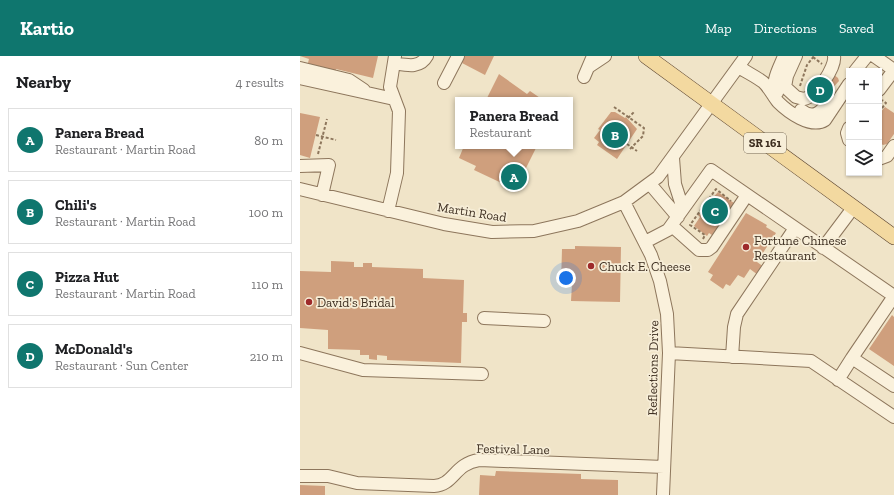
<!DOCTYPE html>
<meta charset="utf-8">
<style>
:root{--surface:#fff;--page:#f6f6f6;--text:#202124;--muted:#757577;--line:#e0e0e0;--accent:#0f766e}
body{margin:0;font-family:"Zilla Slab",serif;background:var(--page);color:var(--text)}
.controls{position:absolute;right:12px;top:12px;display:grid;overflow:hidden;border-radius:0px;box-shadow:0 1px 3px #0004}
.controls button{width:36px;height:36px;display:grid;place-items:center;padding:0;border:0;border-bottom:1px solid var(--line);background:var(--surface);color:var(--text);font:20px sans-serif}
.you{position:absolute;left:266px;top:222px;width:14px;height:14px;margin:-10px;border:3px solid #fff;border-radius:50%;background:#1a73e8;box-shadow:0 0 0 6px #1a73e833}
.badge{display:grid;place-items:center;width:26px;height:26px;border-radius:50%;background:var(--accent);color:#fff;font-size:13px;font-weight:700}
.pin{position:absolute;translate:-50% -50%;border:2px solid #fff;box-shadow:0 1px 4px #0006}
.popup{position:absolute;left:155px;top:41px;width:118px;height:52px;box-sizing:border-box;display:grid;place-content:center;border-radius:0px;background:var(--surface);filter:drop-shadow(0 1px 3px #0005);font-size:13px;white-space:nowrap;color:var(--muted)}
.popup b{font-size:15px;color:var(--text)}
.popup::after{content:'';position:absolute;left:50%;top:100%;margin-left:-8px;border:8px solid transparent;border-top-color:var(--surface)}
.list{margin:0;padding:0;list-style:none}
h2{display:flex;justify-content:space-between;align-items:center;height:52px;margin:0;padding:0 16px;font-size:17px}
h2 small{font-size:13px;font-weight:400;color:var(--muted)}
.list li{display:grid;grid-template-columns:26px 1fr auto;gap:12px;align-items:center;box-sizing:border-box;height:64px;margin:0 8px 8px;padding:0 8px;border:1px solid var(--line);border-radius:0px}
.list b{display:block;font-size:15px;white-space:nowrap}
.list p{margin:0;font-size:13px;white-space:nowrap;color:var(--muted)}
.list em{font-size:13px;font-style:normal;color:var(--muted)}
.icon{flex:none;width:22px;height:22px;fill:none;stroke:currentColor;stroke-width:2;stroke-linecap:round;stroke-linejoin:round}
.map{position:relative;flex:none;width:594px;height:439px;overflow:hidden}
header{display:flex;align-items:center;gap:24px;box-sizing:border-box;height:56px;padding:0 20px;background:var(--accent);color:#fff}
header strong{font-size:19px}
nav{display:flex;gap:22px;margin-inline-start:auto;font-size:14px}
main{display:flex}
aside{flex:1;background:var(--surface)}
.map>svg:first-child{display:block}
.building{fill:#cf9f7d}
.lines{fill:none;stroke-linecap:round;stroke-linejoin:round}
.minor-casing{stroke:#8d765c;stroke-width:14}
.major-casing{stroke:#5b4430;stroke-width:16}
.path{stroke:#8d765c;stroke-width:2;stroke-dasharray:3 2;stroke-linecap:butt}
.minor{stroke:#faf1dc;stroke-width:12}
.major{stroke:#f3d9a0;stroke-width:15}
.poi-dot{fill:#9e2a2b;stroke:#f7eed8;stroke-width:1.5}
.labels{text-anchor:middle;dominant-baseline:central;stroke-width:3.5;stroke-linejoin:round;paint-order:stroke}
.shield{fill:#f7eed8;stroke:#756857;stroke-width:1}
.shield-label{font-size:12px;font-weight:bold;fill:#3d2e20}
.street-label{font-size:13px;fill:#3d2e20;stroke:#f7eed8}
.poi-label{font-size:13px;fill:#3d2e20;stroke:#f7eed8;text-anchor:start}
</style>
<header>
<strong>Kartio</strong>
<nav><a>Map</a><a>Directions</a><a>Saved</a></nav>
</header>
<main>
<aside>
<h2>Nearby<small>4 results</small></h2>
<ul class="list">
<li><span class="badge">A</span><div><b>Panera Bread</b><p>Restaurant · Martin Road</p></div><em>80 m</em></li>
<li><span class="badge">B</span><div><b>Chili's</b><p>Restaurant · Martin Road</p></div><em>100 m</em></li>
<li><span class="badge">C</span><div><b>Pizza Hut</b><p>Restaurant · Martin Road</p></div><em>110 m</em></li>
<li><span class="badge">D</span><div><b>McDonald's</b><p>Restaurant · Sun Center</p></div><em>210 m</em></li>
</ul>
</aside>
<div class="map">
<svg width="594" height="439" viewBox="0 0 594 439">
<rect width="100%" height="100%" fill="#f0e4c8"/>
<path class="building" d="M0 0H78L73 22 36 13 33 25 5 18 9 3Z
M165 0H194L185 19 162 7Z
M199 18 227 38 230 35 243 44H186Z
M533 18 538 22 539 25 527 38 535 44 522 49 513 43 509 35 514 29Z
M585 51 594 57V78L587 88 583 89 579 86V58Z
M311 56H315L325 62 326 61 337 73 317 103 297 89 299 86 294 82 300 74 298 73Z
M0 57 20 61 10 102 0 99Z
M164 90H237L217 130 212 132 174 114 176 110 159 102Z
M418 136 434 147 412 179 409 177 407 180 394 170 400 161 398 159Z
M446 157 467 169 466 171 476 177 457 206 464 211 458 219 450 213 444 222 438 219 430 230 426 228 423 233 410 224 413 219 408 216Z
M275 190 321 191 320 246 271 245 272 228H261L262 193H275Z
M31 205 54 206V211H63V207H72V211L123 213V222L164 224 163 257H167V266H162L161 307 87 304V300L77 299V304L69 303V299H60V294L28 293V274L0 272V215L31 216Z
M592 259 594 261V310L569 293Z
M196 415 281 418V423L318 424V439H179L180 419 195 420Z
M0 429 25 430V439H0Z"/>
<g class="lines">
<defs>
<path id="minor" d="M496 0 487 20 485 31 496 41 504 43C516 41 536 11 534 0
M574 0 594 14 579 34
M94 7C106 9 120 13 127 0
M290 10 305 0
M439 11C446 16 455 20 463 26 469 31 473 40 478 46 488 56 511 73 525 64L549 28
M0 12 49 24 64 34
M555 15 567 0
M284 21 293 0
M0 22 94 43
M144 27 158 0
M477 37C470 26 480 11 484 0
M501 54C514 64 521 56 530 44
M549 72 547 77 549 84
M373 102 375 128 383 153
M579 103 587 100 594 90
M0 110 29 109 22 139
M350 128 378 161
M0 133 144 168 192 176 234 175 278 165 324 146 358 121 446 0
M324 146 351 199 360 225 367 258 369 297 363 439
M88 155 97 117 99 55 90 31 95 0
M372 170 399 194H408L412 191 447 139
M345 186 368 174 411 114 594 240
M523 192 553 152
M184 262 244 265
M0 297 63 314 182 318
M369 297 511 305 594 361
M432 301 434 271 437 258 495 172
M552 302 594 240
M538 324 552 302 594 330
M0 420H28L57 427 134 430C154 429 154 408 179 404L364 411"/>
<path id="major" d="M346 0 594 181"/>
</defs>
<use href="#minor" class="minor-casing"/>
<use href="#major" class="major-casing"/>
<path class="path" d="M513 1 522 8
M500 30 507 9 514 0
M314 51 344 72 343 80 330 93
M579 56 586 47 582 44
M328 62 334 56
M16 79 36 84
M327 88 337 95
M18 98 27 63
M403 183 405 179 390 169 416 133 431 145"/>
<use href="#minor" class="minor"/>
<use href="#major" class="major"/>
</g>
<g class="poi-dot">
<circle cx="446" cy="191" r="4"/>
<circle cx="291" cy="210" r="4"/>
<circle cx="9" cy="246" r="4"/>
</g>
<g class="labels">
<rect class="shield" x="444" y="77" width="42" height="20" rx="3"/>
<g class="shield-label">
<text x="465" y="87">SR 161</text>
</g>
<g class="street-label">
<text transform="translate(172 156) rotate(9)">Martin Road</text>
<text transform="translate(353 312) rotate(-89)">Reflections Drive</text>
<text transform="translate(213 393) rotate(1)">Festival Lane</text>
</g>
<g class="poi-label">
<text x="454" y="184">Fortune Chinese<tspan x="454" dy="15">Restaurant</tspan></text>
<text x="299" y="210">Chuck E. Cheese</text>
<text x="17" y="246">David's Bridal</text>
</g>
</g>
</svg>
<div class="controls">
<button>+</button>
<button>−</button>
<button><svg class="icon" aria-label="layers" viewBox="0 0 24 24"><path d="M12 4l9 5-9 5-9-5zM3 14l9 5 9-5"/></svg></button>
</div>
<div class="you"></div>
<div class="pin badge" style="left:214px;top:121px">A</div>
<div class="popup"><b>Panera Bread</b>Restaurant</div>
<div class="pin badge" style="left:315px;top:79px">B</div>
<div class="pin badge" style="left:415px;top:155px">C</div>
<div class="pin badge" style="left:520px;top:34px">D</div>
</div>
</main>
